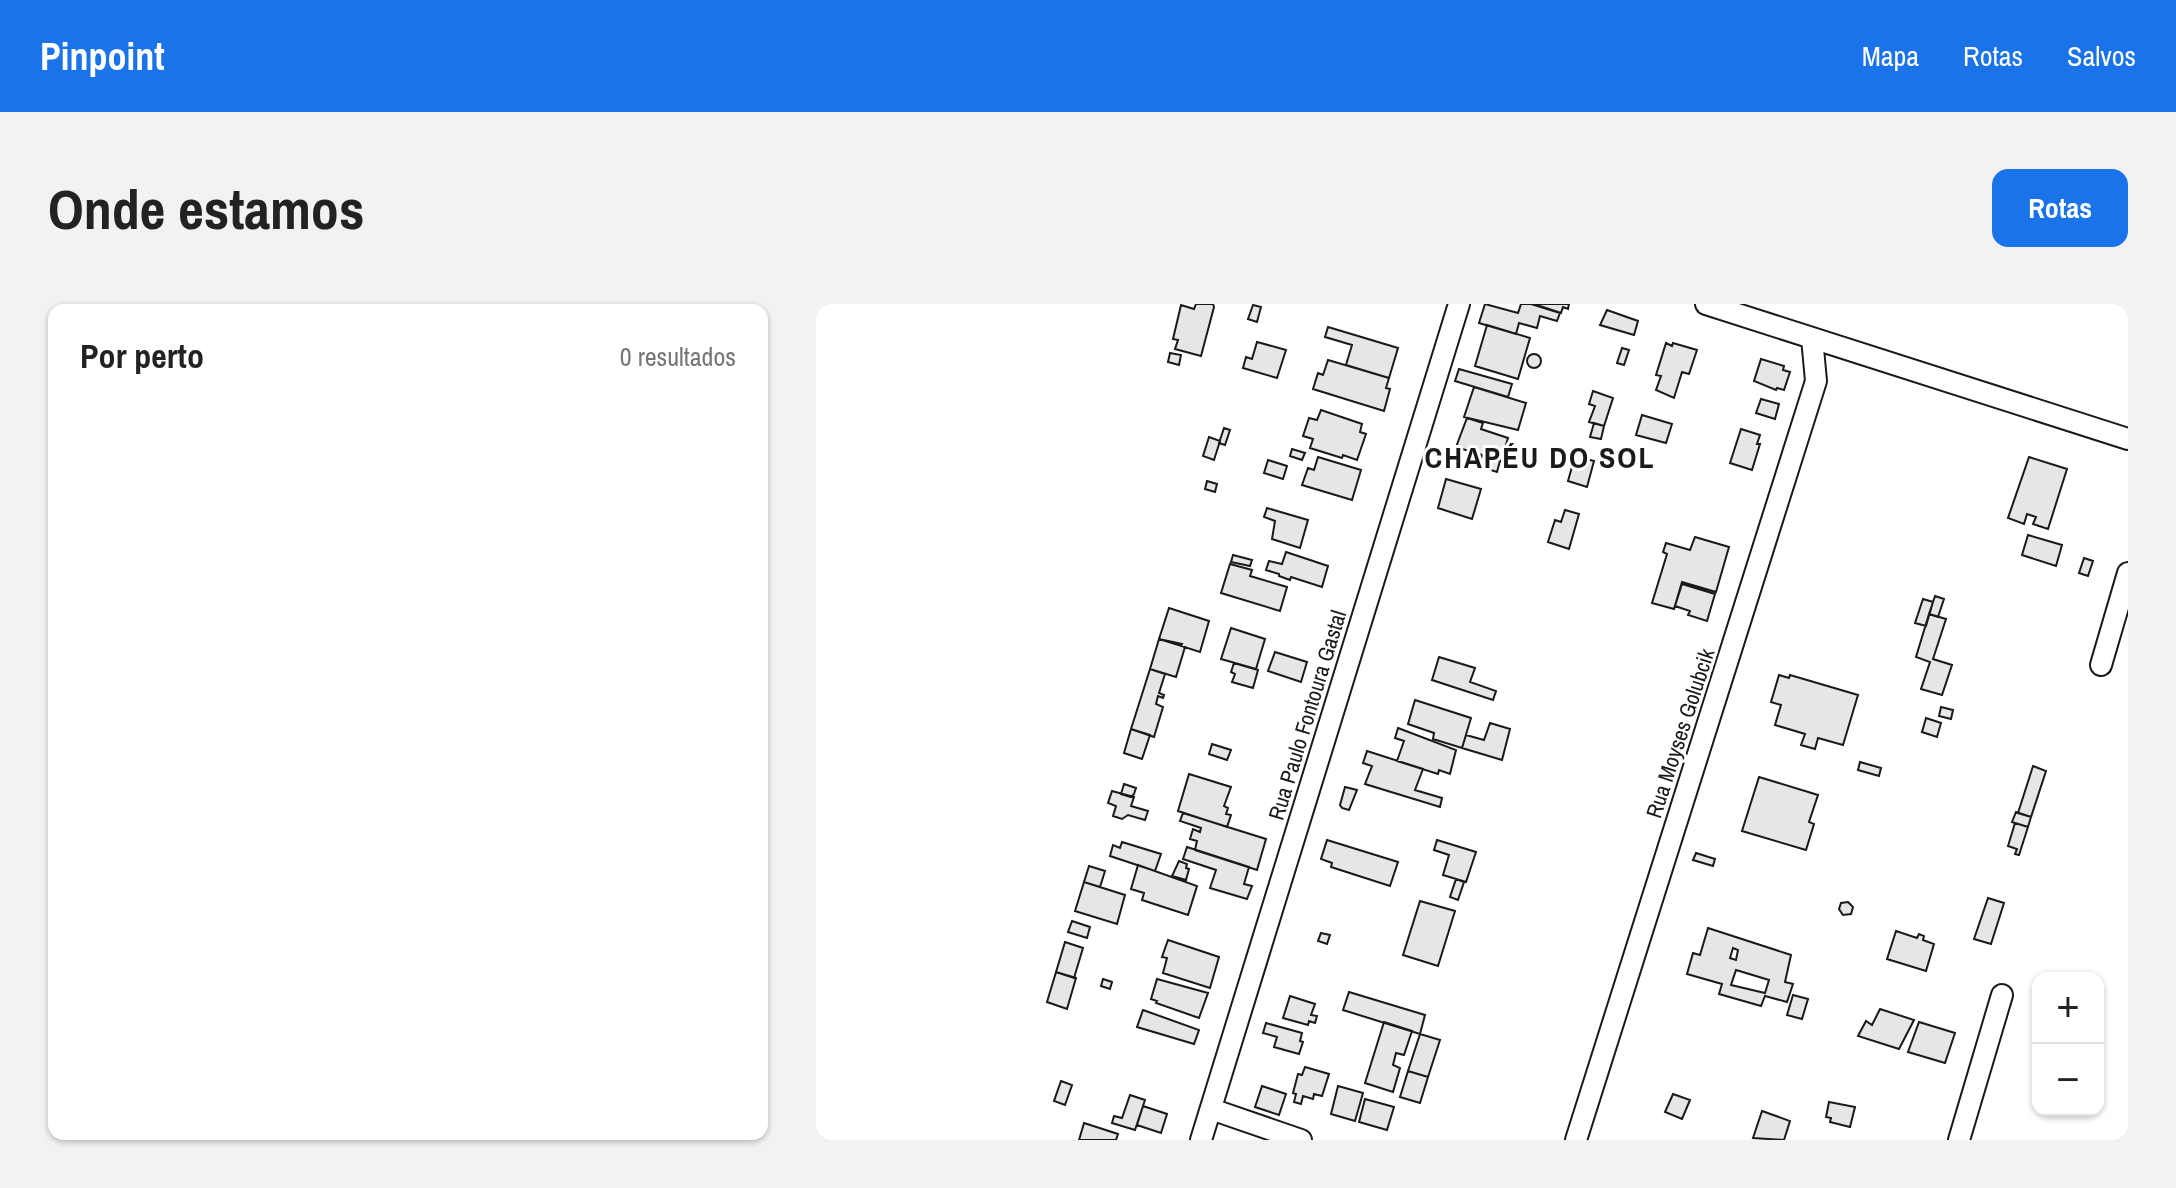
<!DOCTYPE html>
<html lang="pt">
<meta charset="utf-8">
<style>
:root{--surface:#fff;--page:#f2f2f2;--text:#222;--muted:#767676;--line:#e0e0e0;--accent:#1a73e8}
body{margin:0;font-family:"Archivo Narrow",sans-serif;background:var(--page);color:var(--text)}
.controls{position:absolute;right:24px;bottom:24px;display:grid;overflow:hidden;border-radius:16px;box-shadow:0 2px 6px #0004}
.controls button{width:72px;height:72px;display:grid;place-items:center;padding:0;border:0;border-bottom:2px solid var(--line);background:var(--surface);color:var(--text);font:40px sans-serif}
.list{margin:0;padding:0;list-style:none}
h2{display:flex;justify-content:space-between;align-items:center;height:104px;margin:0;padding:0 32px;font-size:34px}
h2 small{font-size:26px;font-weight:400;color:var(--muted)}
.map{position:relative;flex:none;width:1312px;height:836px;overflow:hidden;border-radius:16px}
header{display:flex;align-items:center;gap:48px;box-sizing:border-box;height:112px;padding:0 40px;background:var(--accent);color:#fff}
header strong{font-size:38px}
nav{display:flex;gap:44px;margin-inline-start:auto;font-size:28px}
.intro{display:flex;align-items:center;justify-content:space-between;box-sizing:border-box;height:192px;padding:0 48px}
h1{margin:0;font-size:56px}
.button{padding:20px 36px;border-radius:16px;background:var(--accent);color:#fff;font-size:28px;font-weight:700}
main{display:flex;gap:48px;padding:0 48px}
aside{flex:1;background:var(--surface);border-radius:16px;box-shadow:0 2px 6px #0004}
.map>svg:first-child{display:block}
.building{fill:#e6e6e6;stroke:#1a1a1a;stroke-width:2;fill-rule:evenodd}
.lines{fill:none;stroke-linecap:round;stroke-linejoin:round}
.street-casing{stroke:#1a1a1a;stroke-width:24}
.street{stroke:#fff;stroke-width:20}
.labels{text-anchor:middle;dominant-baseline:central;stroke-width:6;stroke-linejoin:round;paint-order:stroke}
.street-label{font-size:22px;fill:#1a1a1a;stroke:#fff}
.district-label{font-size:30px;font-weight:bold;letter-spacing:2px;fill:#1a1a1a;stroke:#fff}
</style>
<header>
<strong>Pinpoint</strong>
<nav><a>Mapa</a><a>Rotas</a><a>Salvos</a></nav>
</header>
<div class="intro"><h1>Onde estamos</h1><a class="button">Rotas</a></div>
<main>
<aside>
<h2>Por perto<small>0 resultados</small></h2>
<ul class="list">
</ul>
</aside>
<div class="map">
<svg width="1312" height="836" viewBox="0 0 1312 836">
<rect width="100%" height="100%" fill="#fff"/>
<path class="building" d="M380 0H397L398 3 385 52 359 45 362 36 357 35 365 1 378 5Z
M669 0 702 9 705 0H715L744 9 741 17 724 12 721 24 703 19 700 30 663 19Z
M718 0H753L752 5 747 3 745 9Z
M437 1 445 3 441 18 432 15Z
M791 6 822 17 818 31 784 21Z
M671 21 714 34 702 75 659 62Z
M512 23 582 44 573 74 530 61 536 41 509 33Z
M441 38 470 46 461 74 427 64 430 53 436 55Z
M850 39 856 42 857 39 881 46 873 70 866 68 858 94 840 86 845 72 840 71Z
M806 44 813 46 808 61 801 59Z
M354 49 365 51 363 61 352 58Z
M711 57a7 7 0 1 1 14 0a7 7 0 1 1-14 0Z
M945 55 968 62 967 66 974 68 968 86 961 84 960 86 938 77Z
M512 56 573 74 570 84 574 85 568 107 497 85 502 69 507 71Z
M643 65 696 80 692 93 639 77Z
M658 83 710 99 702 126 648 113Z
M777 87 797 94 788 122 773 118 779 102 773 100Z
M945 95 963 100 959 115 940 109Z
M505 106 546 120 544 128 550 130 541 156 527 151 526 154 494 144 497 135 487 132 493 114 501 116Z
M826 111 856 120 850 139 820 131Z
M651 114 667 119 665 125 692 134 685 157 640 143Z
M778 119 788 122 785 135 774 133Z
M408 124 414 126 409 141 403 139Z
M925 125 944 131 941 140H944L936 166 914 159Z
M393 133 404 137 398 156 387 152Z
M476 145 489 149 486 156 474 152Z
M666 151 684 157 681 168 663 162Z
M502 153 545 166 536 196 486 181 492 164 498 166Z
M1213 153 1251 165 1232 225 1217 220 1220 213 1211 210 1208 220 1192 214Z
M766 154 778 157 771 183 752 177 757 159 764 161Z
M452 156 471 162 467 175 448 169Z
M630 175 665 185 656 215 622 204Z
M391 177 401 180 399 188 389 185Z
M451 204 492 216 484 244 456 235 459 217 448 213Z
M749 206 763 210 753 245 732 238 739 216 745 218Z
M1212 231 1246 241 1240 262 1206 251Z
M879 233 913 243 900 288 866 278 858 305 836 299 851 250 847 248 850 239 874 246Z
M470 248 512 262 506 283 475 273 474 276 463 272V270L450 266 453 257 466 260Z
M417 251 436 256 434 262 415 258Z
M1268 254 1277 257 1272 272 1263 269Z
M414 260 436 266 434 272 471 283 464 307 405 289Z
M866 280 899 290 891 317 872 311 874 307 859 302Z
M1119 292 1128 295 1122 313 1113 310Z
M1107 295 1117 298 1110 322 1099 319Z
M353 304 393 317 384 348 365 342 366 340 343 335Z
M1113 310 1130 315 1117 355 1136 361 1126 391 1105 385 1114 358 1100 353Z
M415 324 449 335 440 365 405 355Z
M343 335 369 343 360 373 334 365Z
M459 348 491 358 485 378 452 367Z
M623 353 659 364 654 378 680 387 677 396 616 376Z
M418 359 442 366 437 384 416 378 419 370 415 368Z
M334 365 349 370 343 389 348 391 347 394 342 392 340 400 347 403 338 433 315 425Z
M963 371 973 374 974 371 1042 391 1027 441 1002 434 999 445 985 441 989 430 959 421 965 401 955 398Z
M599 396 655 414 646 444 617 435 618 429 592 420Z
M1125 403 1137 406 1135 415 1123 412Z
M1110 414 1125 419 1121 433 1106 428Z
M674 419 694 425 686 456 646 444 650 431 668 436Z
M582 424 640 446 634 470 623 466 622 470 581 457 588 437 579 434Z
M315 425 334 431 326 455 308 449Z
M396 440 415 446 411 456 393 450Z
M551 447 607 465 599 486 626 494 624 503 549 480 556 462 547 459Z
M1044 458 1065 464 1063 472 1042 466Z
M1217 462 1230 467 1215 513 1202 509Z
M373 470 415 483 408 502 412 504 410 510 415 511 411 523 362 507Z
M943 473 1002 491 993 518 998 520 990 546 926 527Z
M308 480 320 484 318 490 315 493 305 490Z
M529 483 541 486 533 506 526 504 524 501Z
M296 487 318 493 315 502 332 507 329 516 312 511 306 515 297 512 300 502 292 499Z
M1200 508 1215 513 1212 523 1196 518Z
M367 509 450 535 441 566 379 546 381 537 374 535 377 525 384 528 385 524 364 517Z
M1199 519 1212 523 1203 551 1199 550 1201 545 1192 542Z
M511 536 582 558 574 582 515 563 516 559 505 555Z
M621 536 660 548 650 578 627 571 633 551 618 546Z
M306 538 345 550 339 567 294 552 297 541 304 544Z
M371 543 433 563 428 580 436 582 431 595 394 584 400 566 367 555Z
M880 549 899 555 897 562 877 556Z
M363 557 371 560 370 564 373 565 370 576 356 572Z
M322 561 381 582 372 611 326 596 328 589 315 585Z
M273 562 289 567 284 583 268 578Z
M640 575 648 578 642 596 634 593Z
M268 578 309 591 301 620 259 607Z
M1172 594 1188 599 1175 640 1158 635Z
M604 597 639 607 622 662 587 651Z
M1032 598 1037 603 1035 610 1027 611 1023 605 1025 599Z
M256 617 274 623 271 634 252 628Z
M892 624 975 651 969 678 977 680 971 698 949 692 945 702 903 690 906 680 871 670 877 649 884 651ZM917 644 922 646 920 656 914 654ZM920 666 953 676 949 689 915 681Z
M1080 627 1101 634 1103 630 1108 632 1107 636 1118 640 1110 667 1071 655Z
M505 629 514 631 511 640 502 637Z
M352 636 403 653 394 684 347 669 351 654 346 653Z
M249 638 267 644 258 674 240 668Z
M240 668 260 674 251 705 231 698Z
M287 675 296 678 294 685 285 682Z
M341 675 392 689 383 714 340 699 341 697 335 695Z
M533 688 609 711 604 730 527 706Z
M977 691 992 695 986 715 971 711Z
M474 692 499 700 495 711 501 712 499 719 493 717 492 721 467 714Z
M1064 705 1098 716 1083 745 1042 732 1050 717 1056 721Z
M327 706 383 726 378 740 321 723Z
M568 718 596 727 588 751 580 749 577 761 584 764 577 788 549 779Z
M1103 718 1139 729 1129 759 1092 748Z
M450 719 486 729 484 737 487 738 483 750 458 743 461 733 447 729Z
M604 730 624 736 612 773 592 767Z
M489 763 513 770 506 792 498 790 497 795 487 792 485 800 478 798 480 790 477 789 482 770 486 771Z
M592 767 612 773 604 799 584 793Z
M245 777 256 781 249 801 238 797Z
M446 782 470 790 463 811 439 803Z
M522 782 547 789 539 817 515 810Z
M857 790 874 796 866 815 849 808Z
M314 791 329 796 319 826 296 819 298 812 306 814Z
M549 795 578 803 571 826 543 818Z
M1013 798 1039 803 1034 823 1014 818 1015 814 1010 813Z
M327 802 351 810 345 829 321 821Z
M946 807 974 817 968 836 937 834Z
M268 819 302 830 300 836H263Z"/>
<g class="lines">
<defs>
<path id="street" d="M890 0 1312 135
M1285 361 1312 269
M395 805 485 836
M385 836 643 0
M760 836 1000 77 996 34
M1143 836 1186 691"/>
</defs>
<use href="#street" class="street-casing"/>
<use href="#street" class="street"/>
</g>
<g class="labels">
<g class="street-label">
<text transform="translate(491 411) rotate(-73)">Rua Paulo Fontoura Gastal</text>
<text transform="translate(864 429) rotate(-72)">Rua Moyses Golubcik</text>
</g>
<g class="district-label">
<text x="724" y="153">CHAPÉU DO SOL</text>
</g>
</g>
</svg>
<div class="controls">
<button>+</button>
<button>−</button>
</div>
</div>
</main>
